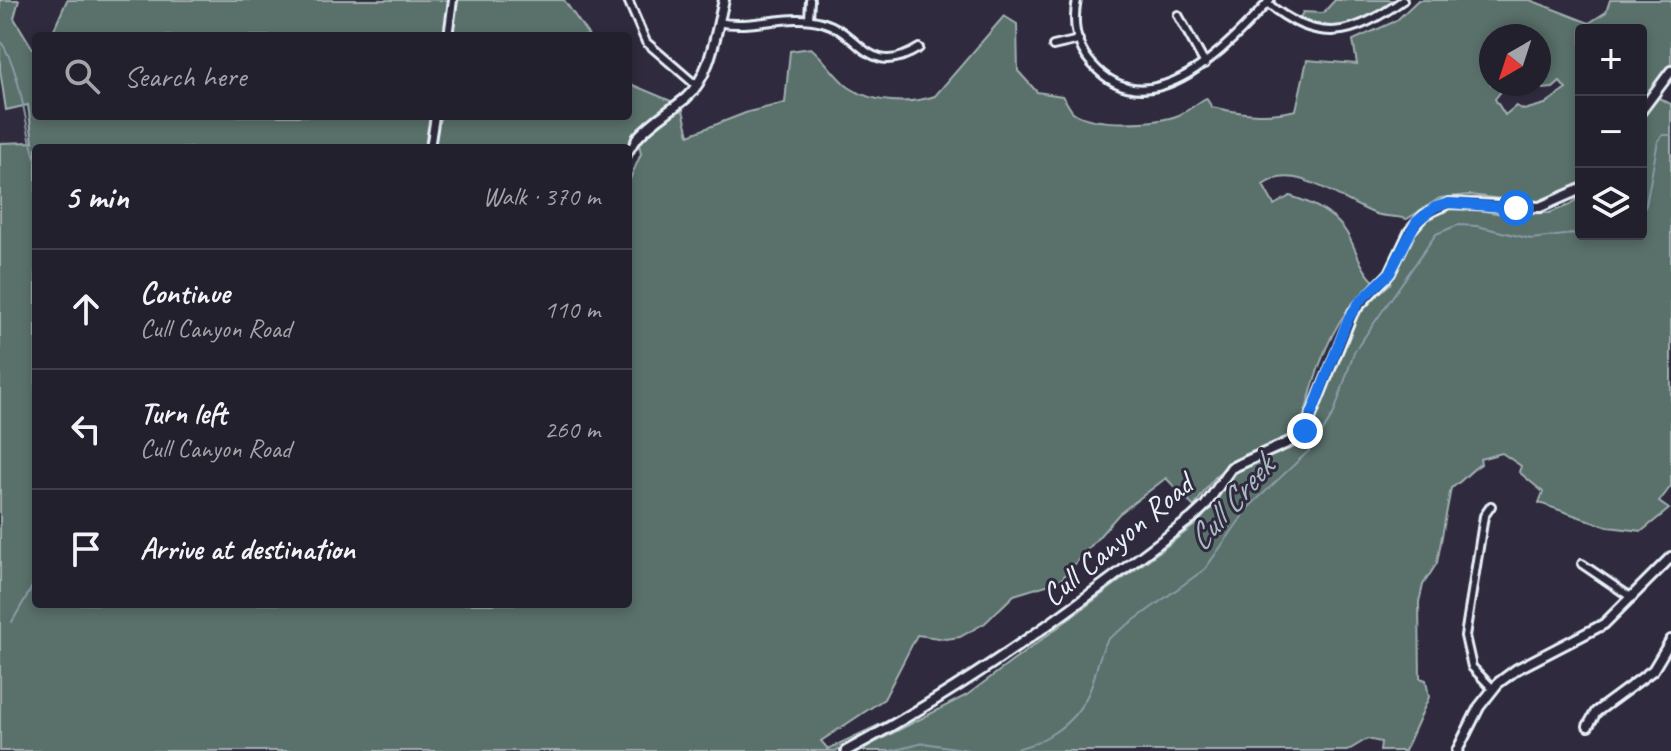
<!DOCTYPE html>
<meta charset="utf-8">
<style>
:root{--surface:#23202e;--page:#2f2d3a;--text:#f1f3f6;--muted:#a3a3aa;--line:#403e4a}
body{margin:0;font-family:Caveat,sans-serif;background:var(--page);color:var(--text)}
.controls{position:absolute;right:24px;top:24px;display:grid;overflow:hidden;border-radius:8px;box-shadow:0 4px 12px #0003}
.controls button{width:72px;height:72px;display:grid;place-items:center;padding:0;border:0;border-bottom:2px solid var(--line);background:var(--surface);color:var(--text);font:40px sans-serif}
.compass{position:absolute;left:1479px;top:24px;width:72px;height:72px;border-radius:50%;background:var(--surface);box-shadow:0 4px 12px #0003;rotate:219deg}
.stop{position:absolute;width:24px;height:24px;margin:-18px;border:6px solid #1a73e8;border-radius:50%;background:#fff}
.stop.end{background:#1a73e8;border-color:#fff;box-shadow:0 2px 8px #0008}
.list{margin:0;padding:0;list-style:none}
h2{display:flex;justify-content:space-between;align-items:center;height:104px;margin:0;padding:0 32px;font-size:34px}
h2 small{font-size:26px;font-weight:400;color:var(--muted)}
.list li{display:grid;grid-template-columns:52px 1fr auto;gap:24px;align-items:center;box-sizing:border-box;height:120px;padding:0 32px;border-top:2px solid var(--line)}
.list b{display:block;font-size:30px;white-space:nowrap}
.list p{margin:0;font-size:26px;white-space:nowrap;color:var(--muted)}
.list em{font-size:26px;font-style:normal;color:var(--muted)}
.icon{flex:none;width:44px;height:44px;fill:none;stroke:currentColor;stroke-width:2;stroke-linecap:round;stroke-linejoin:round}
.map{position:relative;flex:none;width:1671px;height:751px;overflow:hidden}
.search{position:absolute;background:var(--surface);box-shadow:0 4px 12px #0003;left:32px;top:32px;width:600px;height:88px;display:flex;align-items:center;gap:20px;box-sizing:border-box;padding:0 28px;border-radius:8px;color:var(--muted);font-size:30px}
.panel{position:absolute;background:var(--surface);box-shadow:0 4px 12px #0003;left:32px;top:144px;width:600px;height:464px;border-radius:8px}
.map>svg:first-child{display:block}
.green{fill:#5a706a;stroke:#a1b0b1;stroke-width:2;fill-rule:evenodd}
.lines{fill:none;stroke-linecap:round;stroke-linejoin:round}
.stream{stroke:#8a9ca8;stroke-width:2}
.minor-casing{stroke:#e8f1f8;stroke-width:12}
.tertiary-casing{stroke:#e8f1f8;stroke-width:14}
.minor{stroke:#2f2a3d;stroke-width:6}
.tertiary{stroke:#2f2a3d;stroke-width:8}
.route{stroke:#1a73e8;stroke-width:10}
.labels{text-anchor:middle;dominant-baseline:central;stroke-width:6;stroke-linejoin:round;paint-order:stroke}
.street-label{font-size:32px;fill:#e8f1f8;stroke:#2f2a3d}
.water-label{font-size:34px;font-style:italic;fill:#a9b9c3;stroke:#2f2a3d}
</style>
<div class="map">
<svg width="1671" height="751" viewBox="0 0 1671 751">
<rect width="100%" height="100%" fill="#2f2a3d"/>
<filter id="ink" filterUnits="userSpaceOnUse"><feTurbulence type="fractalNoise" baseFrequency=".0125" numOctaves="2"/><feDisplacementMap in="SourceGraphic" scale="16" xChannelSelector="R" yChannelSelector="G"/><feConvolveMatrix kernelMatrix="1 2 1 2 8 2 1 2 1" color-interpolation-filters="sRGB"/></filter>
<g filter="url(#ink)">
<path class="green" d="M0 0H19L14 18 36 54V116H628V83L676 103 628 148H36V604H628V175L630 179 641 154 638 139 667 116 683 110 689 135 748 112 785 103 790 51 811 48C824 58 838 81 850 88 873 103 909 105 935 96L1004 16 1017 24 1018 71 1037 92 1062 96C1066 100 1069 108 1073 112 1093 127 1157 124 1179 115 1189 110 1197 103 1206 98L1212 107C1241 114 1267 117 1296 110L1307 60 1357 64 1353 40 1396 21 1418 0H1530L1589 23 1606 12 1610 0H1671V64L1641 101V30H1581V182L1561 195 1533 203 1470 195 1440 198 1407 219C1397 216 1385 217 1376 214 1343 203 1296 160 1263 185L1274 205 1290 196C1310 202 1331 212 1344 229 1357 246 1358 268 1376 283 1342 304 1324 348 1313 385 1309 398 1306 415 1299 426 1286 445 1253 448 1234 460 1217 471 1205 490 1194 507L1166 478 1119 514 1060 581 1014 595 985 623 960 637 946 639 917 635 884 699 821 741 828 749 919 706 836 751H0V143L33 142 28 105 6 110 0 70ZM1491 36H1539L1537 84 1543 89 1553 88 1560 82 1566 89 1545 104 1524 110 1516 106 1505 115 1495 99 1503 89 1514 84H1491Z
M67 0H564L589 36H51Z
M1335 0H1399C1367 21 1336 37 1300 18L1303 12 1323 13Z
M1659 98 1671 104V486L1659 502 1669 509 1642 531 1608 527 1539 503 1543 492 1519 472 1521 466 1502 453 1480 459 1481 464C1470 470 1459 485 1451 488L1437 563 1423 585 1419 602 1420 678 1426 680 1429 697 1405 751H1380L1381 742 1367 739 1347 751H858L967 695 1199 522 1236 473 1250 463 1295 447 1313 427 1356 314 1390 284 1409 241 1428 217 1453 206 1503 214 1549 213 1570 205 1581 195V234H1641V123L1651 102Z"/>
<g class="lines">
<path class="stream" d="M0 40C23 74 23 122 36 161
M1641 213 1646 205 1658 141 1663 135H1671
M1601 234H1612
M12 622 36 580
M891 751 924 743 974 751
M1005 751C1041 746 1074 725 1089 692 1097 674 1097 656 1108 639L1205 569 1249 507 1313 447 1334 413 1354 352 1436 234 1458 225 1477 226 1531 239 1581 233"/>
<defs>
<path id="minor" d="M628 0 646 42 697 86
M1077 0C1072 23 1076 46 1092 64 1151 132 1231 43 1270 0
M1267 3C1318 45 1353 36 1403 0
M1178 15 1205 64
M809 19 810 0
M718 22C752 30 789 12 822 22 861 33 868 80 919 48
M448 36 453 0
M1053 46 1079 40
M430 148 435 116
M628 153 637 138
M1491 506 1484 516 1465 636 1472 667 1492 688
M1582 564 1632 598"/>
<path id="tertiary" d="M1641 111 1671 71
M637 138C652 121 669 112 686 98 711 76 716 31 724 0
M1588 726 1596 712 1653 670 1671 640
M846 751C972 684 1079 604 1192 518L1205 506 1231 468 1298 438 1305 431 1353 312 1390 273 1410 231 1424 215 1449 203 1540 207 1581 189
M1457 751 1479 707 1498 683 1517 669 1604 624 1671 557"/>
</defs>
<use href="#minor" class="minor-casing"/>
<use href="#tertiary" class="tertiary-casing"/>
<use href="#minor" class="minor"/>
<use href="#tertiary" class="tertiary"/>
</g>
</g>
<g class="lines" filter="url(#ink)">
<path class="route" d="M1305 431 1348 319 1360 301 1390 273 1416 222 1435 207 1449 203 1516 208"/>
</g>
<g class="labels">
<g class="street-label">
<text transform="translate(1117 540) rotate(-40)">Cull Canyon Road</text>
</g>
<g class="water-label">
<text transform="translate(1230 503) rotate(-49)">Cull Creek</text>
</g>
</g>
</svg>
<div class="controls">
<button>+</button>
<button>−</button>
<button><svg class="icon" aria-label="layers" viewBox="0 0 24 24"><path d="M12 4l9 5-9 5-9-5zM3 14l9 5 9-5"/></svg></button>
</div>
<svg class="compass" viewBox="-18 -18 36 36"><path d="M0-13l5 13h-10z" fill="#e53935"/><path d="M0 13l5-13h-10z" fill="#a3a3aa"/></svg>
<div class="stop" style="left:1516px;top:208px"></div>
<div class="stop end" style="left:1305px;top:431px"></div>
<div class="search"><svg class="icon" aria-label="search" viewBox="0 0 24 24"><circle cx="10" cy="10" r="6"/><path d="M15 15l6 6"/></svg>Search here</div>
<section class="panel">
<h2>5 min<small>Walk · 370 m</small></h2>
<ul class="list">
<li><svg class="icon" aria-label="ahead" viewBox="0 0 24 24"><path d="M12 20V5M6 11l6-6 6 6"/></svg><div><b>Continue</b><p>Cull Canyon Road</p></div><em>110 m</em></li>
<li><svg class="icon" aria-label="left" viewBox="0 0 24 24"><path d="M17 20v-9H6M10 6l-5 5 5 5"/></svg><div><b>Turn left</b><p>Cull Canyon Road</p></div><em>260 m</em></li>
<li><svg class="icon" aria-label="arrive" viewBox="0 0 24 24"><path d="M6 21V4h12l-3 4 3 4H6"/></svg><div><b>Arrive at destination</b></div></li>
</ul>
</section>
</div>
